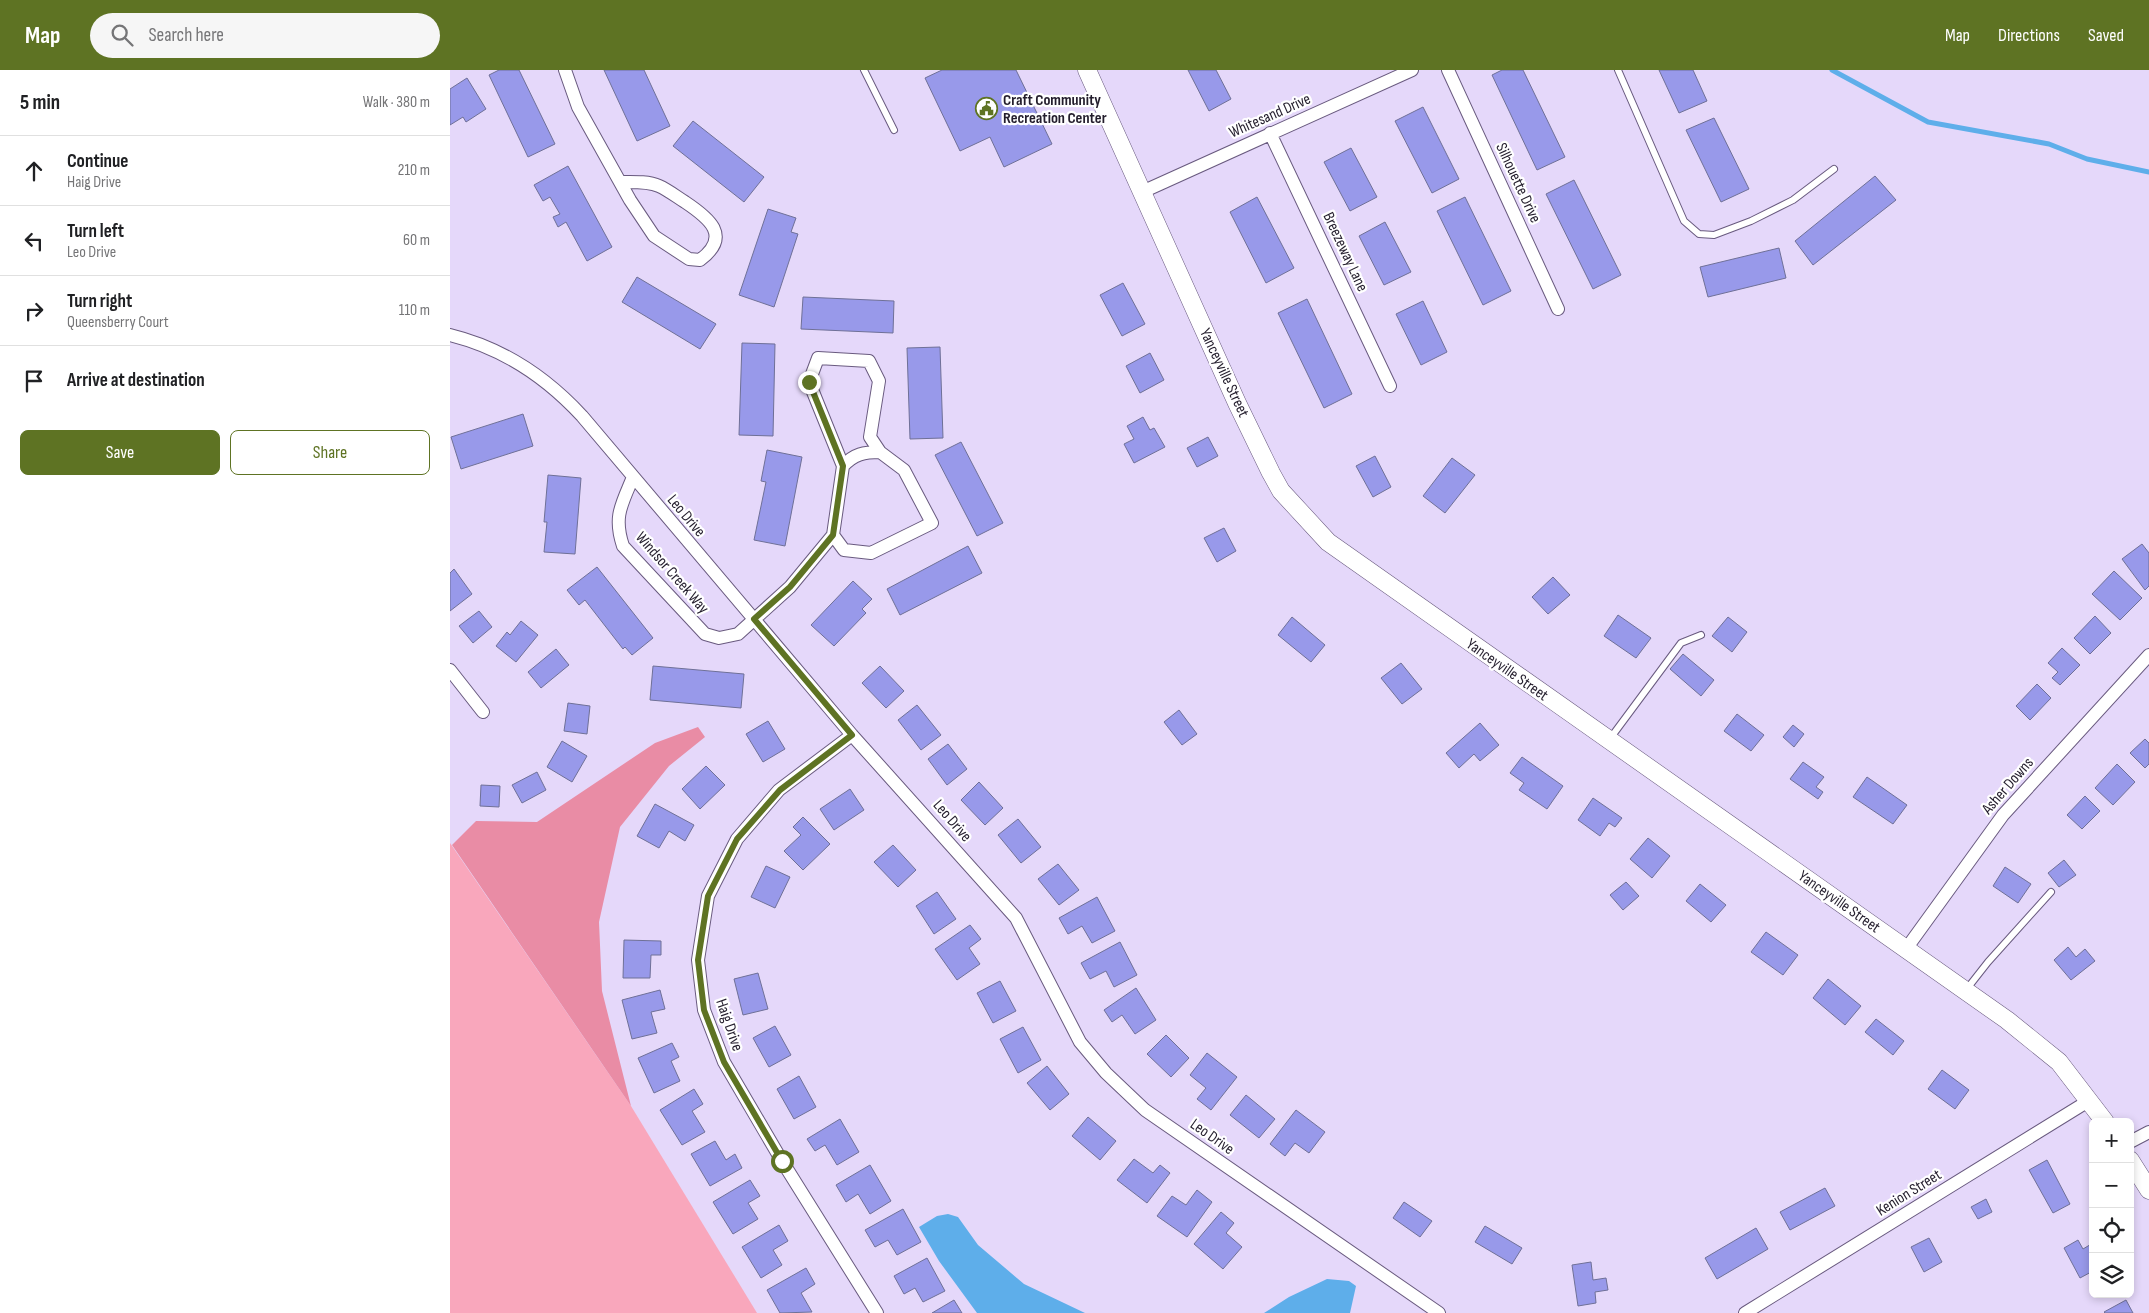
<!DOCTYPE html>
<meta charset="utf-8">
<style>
:root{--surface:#fff;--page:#f6f6f6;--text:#202124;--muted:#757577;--line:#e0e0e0;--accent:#5e7323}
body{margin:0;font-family:"Sofia Sans Condensed",sans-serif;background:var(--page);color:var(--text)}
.controls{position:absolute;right:15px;bottom:15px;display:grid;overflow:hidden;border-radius:8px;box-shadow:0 2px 8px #0003}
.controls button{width:45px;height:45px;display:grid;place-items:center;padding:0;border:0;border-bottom:1px solid var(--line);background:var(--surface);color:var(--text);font:25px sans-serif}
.stop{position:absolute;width:15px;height:15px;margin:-11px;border:4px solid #5e7323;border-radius:50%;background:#fff}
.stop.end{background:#5e7323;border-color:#fff;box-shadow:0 1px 5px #0008}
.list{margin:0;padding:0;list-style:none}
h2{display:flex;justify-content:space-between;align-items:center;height:65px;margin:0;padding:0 20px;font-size:21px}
h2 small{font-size:16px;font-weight:400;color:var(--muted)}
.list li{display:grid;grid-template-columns:32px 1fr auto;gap:15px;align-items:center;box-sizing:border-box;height:70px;padding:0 20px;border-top:1px solid var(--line)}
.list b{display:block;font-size:19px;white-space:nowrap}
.list p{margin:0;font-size:16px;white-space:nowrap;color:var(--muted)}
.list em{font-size:16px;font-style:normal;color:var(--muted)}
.actions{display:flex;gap:10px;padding:15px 20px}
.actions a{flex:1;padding:11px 0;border:1px solid var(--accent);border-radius:8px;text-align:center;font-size:18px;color:var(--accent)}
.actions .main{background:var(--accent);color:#fff}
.icon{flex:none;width:28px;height:28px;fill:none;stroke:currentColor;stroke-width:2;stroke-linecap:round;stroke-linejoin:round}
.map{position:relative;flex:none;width:1699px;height:1243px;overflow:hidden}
header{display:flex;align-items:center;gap:30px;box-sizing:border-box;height:70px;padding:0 25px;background:var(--accent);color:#fff}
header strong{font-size:24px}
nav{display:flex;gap:28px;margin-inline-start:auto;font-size:18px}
.search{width:350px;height:45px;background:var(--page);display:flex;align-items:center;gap:12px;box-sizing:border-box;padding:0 18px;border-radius:28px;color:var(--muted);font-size:19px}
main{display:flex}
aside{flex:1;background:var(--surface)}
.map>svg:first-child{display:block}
.green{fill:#f9a7bc}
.forest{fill:#e98ca5}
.water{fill:#5eaeea}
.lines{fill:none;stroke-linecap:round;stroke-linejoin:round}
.stream{stroke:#5eaeea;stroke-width:5}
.building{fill:#9899ea;stroke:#6f7097}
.service-casing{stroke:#695a7f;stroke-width:8}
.minor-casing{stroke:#695a7f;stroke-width:14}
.secondary-casing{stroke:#695a7f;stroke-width:19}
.service{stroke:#fff;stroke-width:6}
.minor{stroke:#fff;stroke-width:12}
.secondary{stroke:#fff;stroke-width:18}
.route{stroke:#5e7323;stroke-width:6}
.labels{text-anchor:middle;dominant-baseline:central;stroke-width:4.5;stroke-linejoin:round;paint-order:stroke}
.poi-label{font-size:16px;font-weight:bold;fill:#241e2d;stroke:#fff;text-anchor:start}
.street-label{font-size:16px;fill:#241e2d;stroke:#fff}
</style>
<header>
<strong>Map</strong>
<div class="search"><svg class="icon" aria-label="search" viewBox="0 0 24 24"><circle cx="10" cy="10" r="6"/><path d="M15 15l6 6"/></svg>Search here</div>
<nav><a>Map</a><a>Directions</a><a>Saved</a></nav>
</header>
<main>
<aside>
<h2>5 min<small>Walk · 380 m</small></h2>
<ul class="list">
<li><svg class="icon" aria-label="ahead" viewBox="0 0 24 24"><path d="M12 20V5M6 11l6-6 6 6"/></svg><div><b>Continue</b><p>Haig Drive</p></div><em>210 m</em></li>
<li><svg class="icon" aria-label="left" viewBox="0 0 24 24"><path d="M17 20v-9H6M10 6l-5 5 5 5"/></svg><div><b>Turn left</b><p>Leo Drive</p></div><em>60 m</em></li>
<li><svg class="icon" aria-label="right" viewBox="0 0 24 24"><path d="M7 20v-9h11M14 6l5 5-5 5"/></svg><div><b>Turn right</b><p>Queensberry Court</p></div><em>110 m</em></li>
<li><svg class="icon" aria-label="arrive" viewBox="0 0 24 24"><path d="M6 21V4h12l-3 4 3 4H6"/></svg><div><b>Arrive at destination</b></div></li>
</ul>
<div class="actions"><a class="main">Save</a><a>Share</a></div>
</aside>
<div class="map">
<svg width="1699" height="1243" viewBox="0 0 1699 1243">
<rect width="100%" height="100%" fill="#e5d8fa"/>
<path class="green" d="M0 773 181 1036 307 1243H0Z"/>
<path class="forest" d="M248 657 255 667 219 696 170 757 149 852 152 921 181 1036 2 775 26 751 87 752 205 673Z"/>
<path class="water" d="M498 1144 508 1147 528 1175 574 1214 635 1243H527L489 1191 469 1157 487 1146Z
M877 1209 899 1211 906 1216 900 1243H814L839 1227Z"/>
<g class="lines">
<path class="stream" d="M1382 0 1478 52 1599 74 1637 89 1699 102"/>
</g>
<path class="building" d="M49 0H69L105 74 78 87 39 5Z
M154 0H194L220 56 187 71Z
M492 0H566L602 74 554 97 540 67 510 81 475 8Z
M738 0H766L781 29 759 41Z
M1052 0H1073L1115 87 1087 100 1042 5Z
M1209 0H1243L1257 31 1229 43Z
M17 8 36 39 16 52 13 47 0 55V19Z
M973 37 1009 109 982 123 945 51Z
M1264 48 1299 119 1271 132 1236 60Z
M243 51 314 107 294 132 223 76Z
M901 78 927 127 900 141 874 92Z
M118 96 162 177 137 191 116 152 108 157 103 147 110 144 100 127 93 131 84 115Z
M1425 106 1446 130 1363 195 1345 171Z
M1124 110 1171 205 1143 219 1096 124Z
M807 127 844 198 816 213 780 142Z
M1015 127 1061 221 1033 235 987 141Z
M318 139 346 148 341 162 348 164 324 237 289 225Z
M935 152 961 202 934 215 909 166Z
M1329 178 1336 208 1258 227 1250 197Z
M187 207 266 254 250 279 172 232Z
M673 213 695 254 672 266 650 225Z
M353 227 444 231 443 263 351 259Z
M857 229 902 324 874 338 828 243Z
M973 231 997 282 971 295 946 244Z
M292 273 325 274 323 366 289 365Z
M490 277 493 368 460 369 457 278Z
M700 283 714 310 690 323 676 296Z
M73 344 83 376 11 399 1 367Z
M693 347 700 360 704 358 715 377 684 393 674 374 684 369 677 356Z
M758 367 768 386 747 397 737 378Z
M511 372 553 453 527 466 485 385Z
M317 380 352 387 335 476 304 470 316 412 311 411Z
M925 386 941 417 923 427 906 396Z
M1002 388 1025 405 995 443 973 426Z
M98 405 131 408 125 484 94 482 97 452H94Z
M774 458 786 481 767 492 754 468Z
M1692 474 1699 483V516L1695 520 1672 489Z
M518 476 532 503 450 545 437 519Z
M147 497 203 568 182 585 175 577 173 579 135 530 129 535 117 520Z
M4 499 22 524 0 541V503Z
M1664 501 1692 528 1670 550 1642 524Z
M1103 507 1120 525 1098 544 1082 527Z
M403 511 422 529 412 539 416 543 384 576 361 555Z
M29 541 42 557 23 573 9 556Z
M1168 545 1201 568 1186 588 1154 566Z
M1645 546 1661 563 1640 584 1624 568Z
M842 547 875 575 861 592 828 565Z
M1278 547 1297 562 1282 582 1262 566Z
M71 551 88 565 66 592 46 576 57 562 60 565Z
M1612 578 1630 595 1610 615 1602 608 1608 602 1598 593Z
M106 579 119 595 91 618 78 602Z
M1233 584 1264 610 1251 626 1220 599Z
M951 593 972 619 952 634 931 608Z
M203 596 294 604 291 638 200 630Z
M430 596 454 621 436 638 412 613Z
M1587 614 1601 628 1580 650 1566 636Z
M118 633 140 636 137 664 114 661Z
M467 635 491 665 471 680 448 650Z
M729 640 747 664 732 675 714 652Z
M1287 644 1314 665 1301 681 1274 661Z
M318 651 335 679 313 692 296 664Z
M1030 653 1049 675 1030 691 1024 684 1009 698 996 683Z
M1343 655 1354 664 1344 677 1333 667Z
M1695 669 1699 673V694L1695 698 1680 683Z
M112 671 137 686 122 712 97 697Z
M498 674 517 699 497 715 478 689Z
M1072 687 1113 716 1097 739 1069 720 1074 713 1060 703Z
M1353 692 1374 707 1366 717 1373 722 1368 729 1340 709Z
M1667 694 1685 712 1663 735 1645 718Z
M256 696 275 715 250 739 232 719Z
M87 702 96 720 72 733 62 715Z
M1417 707 1457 735 1443 754 1403 727Z
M529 712 553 738 535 755 511 730Z
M31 715 50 716 49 737 30 736Z
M400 719 414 740 384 760 370 739Z
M1635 726 1650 741 1632 759 1617 745Z
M1143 728 1172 748 1165 757 1159 753 1150 766 1128 750Z
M205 734 244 755 235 771 219 761 209 778 187 766Z
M353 747 380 774 353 800 334 781 351 765 343 757Z
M568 749 591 777 571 793 548 765Z
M1198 768 1220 786 1202 808 1180 789Z
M443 775 466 800 448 817 424 792Z
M1614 790 1626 805 1609 817 1598 803Z
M608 794 629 820 609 835 588 809Z
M316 796 340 807 325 838 301 827Z
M1555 797 1581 814 1568 833 1543 816Z
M1176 812 1189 826 1173 840 1160 825Z
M1250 814 1276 835 1261 852 1236 831Z
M487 822 506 849 484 864 466 836Z
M647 827 665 861 642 873 632 856 618 864 609 848Z
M520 855 531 869 519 878 530 894 507 910 485 879Z
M1316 862 1348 885 1333 905 1301 882Z
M174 870 211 871V885H201L200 908H173Z
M670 872 687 905 664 917 656 901 640 909 631 893Z
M1618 877 1626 887 1635 879 1645 891 1621 910 1604 890Z
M308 903 318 939 293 945 284 909Z
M1378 909 1411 936 1395 955 1363 928Z
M550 911 566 941 543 953 527 923Z
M686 918 706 950 685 964 672 945 662 952 654 940Z
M210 920 215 939 201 942 207 963 182 969 172 930Z
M1426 949 1454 971 1443 985 1415 962Z
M325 956 341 985 319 997 303 968Z
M573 957 591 990 568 1003 550 969Z
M716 965 739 988 721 1007 697 984Z
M222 973 229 987 221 991 230 1011 204 1023 188 988Z
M757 983 787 1007 761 1040 747 1029 756 1018 740 1005Z
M597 996 619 1024 600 1040 577 1013Z
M1492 1000 1519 1020 1505 1039 1478 1019Z
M349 1006 366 1037 344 1049 327 1019Z
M244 1019 253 1034 242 1041 255 1062 232 1075 210 1040Z
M796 1025 825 1049 809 1068 780 1045Z
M846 1040 875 1062 859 1083 845 1073 835 1086 820 1074Z
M638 1047 666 1071 650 1090 622 1066Z
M390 1049 409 1082 387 1095 375 1075 365 1081 357 1069Z
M265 1071 276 1090 285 1084 292 1098 260 1116 241 1084Z
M684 1089 703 1103 710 1095 720 1103 697 1133 667 1110Z
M1597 1090 1620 1134 1603 1143 1579 1100Z
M420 1095 441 1131 420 1144 408 1124 396 1132 386 1115Z
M300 1110 310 1126 298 1133 308 1149 283 1164 263 1132Z
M1375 1118 1385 1136 1340 1160 1330 1142Z
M747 1120 762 1132 737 1167 707 1146 722 1126 736 1135Z
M1536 1129 1542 1142 1528 1149 1521 1137Z
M954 1132 982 1151 970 1167 943 1148Z
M453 1139 471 1172 447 1185 438 1170 425 1177 415 1160Z
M771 1142 784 1153 776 1163 792 1177 773 1199 744 1174Z
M329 1155 338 1171 323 1180 332 1195 311 1208 292 1177Z
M1035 1156 1072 1178 1062 1194 1025 1172Z
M1306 1158 1318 1179 1267 1209 1255 1188Z
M1479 1168 1492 1192 1474 1202 1461 1177Z
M1628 1170 1633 1179 1643 1173V1201L1630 1208 1614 1178Z
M477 1188 495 1221 473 1232 465 1218 454 1224 444 1206Z
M1141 1192 1143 1210 1156 1208 1158 1220 1145 1222 1146 1233 1128 1236 1122 1195Z
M356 1198 365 1214 351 1223 362 1242 330 1243 317 1220Z
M504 1230 512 1243H482Z
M1676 1230 1683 1243H1655L1654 1242Z"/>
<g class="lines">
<defs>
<path id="service" d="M414 0 444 60
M1168 0 1234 151 1249 164 1264 165 1301 151 1343 130 1384 99
M1159 670 1231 573 1251 565
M1516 920 1538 892 1601 822"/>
<path id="minor" d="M115 0 128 37 180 130 204 166 239 189 250 190C282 166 259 148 235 132 227 127 218 120 209 116 198 111 182 112 170 112
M998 0 1108 239
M820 63 940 316
M692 122 962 0
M0 265C53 278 95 306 132 346L402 665 566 848 630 972 656 1003 695 1040 989 1243
M393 396C404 384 414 382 430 382
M183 407C172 434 163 446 173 476L255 564 269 568 288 564 340 517 383 465 393 396 359 312 368 288 419 291 429 311 420 367 430 382 454 400 482 453 421 483 394 480 383 465
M0 600 33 642
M402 665 329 720 287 769 258 826 248 890 254 940 274 992 332 1091 427 1243
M1456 879 1553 745 1699 585
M1680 1072 1699 1062
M1295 1243 1640 1030"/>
<path id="secondary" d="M637 0 787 333 821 403 831 421 878 472 1557 950 1609 992 1655 1052
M1680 1090 1699 1120"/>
</defs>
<use href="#service" class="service-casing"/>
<use href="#minor" class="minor-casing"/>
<use href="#secondary" class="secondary-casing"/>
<use href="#service" class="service"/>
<use href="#minor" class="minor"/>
<use href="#secondary" class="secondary"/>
</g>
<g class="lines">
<path class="route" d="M332 1091 274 992 254 940 248 890 258 826 287 769 330 720 402 665 304 549 340 517 383 465 393 396 359 312"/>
</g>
<defs>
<symbol id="civic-ring" viewBox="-11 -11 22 22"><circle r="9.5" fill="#fff" stroke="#5e7323" stroke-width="1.5"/><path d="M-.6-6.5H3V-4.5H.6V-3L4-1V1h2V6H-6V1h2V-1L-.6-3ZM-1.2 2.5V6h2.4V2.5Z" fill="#5e7323"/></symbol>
</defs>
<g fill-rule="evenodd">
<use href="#civic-ring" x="524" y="26" width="25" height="25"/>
</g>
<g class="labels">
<g class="poi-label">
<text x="553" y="30">Craft Community<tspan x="553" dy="18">Recreation Center</tspan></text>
</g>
<g class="street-label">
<text transform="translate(820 46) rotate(-24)">Whitesand Drive</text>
<text transform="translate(1068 113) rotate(65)">Silhouette Drive</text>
<text transform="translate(895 182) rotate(65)">Breezeway Lane</text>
<text transform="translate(774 303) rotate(65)">Yanceyville Street</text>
<text transform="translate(236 446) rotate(50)">Leo Drive</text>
<text transform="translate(222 503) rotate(49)">Windsor Creek Way</text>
<text transform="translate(1057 600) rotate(35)">Yanceyville Street</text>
<text transform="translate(1558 716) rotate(-49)">Asher Downs</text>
<text transform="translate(502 751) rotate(49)">Leo Drive</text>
<text transform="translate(1389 832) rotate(35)">Yanceyville Street</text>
<text transform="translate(279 955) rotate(71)">Haig Drive</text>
<text transform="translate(762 1067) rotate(35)">Leo Drive</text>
<text transform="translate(1459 1123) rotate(-32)">Kenion Street</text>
</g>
</g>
</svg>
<div class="controls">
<button>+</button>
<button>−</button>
<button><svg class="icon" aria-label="locate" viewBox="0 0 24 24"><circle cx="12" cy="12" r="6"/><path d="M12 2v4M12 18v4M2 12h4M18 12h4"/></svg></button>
<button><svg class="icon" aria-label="layers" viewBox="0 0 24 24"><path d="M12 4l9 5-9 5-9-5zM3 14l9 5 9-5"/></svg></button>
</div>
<div class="stop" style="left:332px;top:1091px"></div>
<div class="stop end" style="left:359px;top:312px"></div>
</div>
</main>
